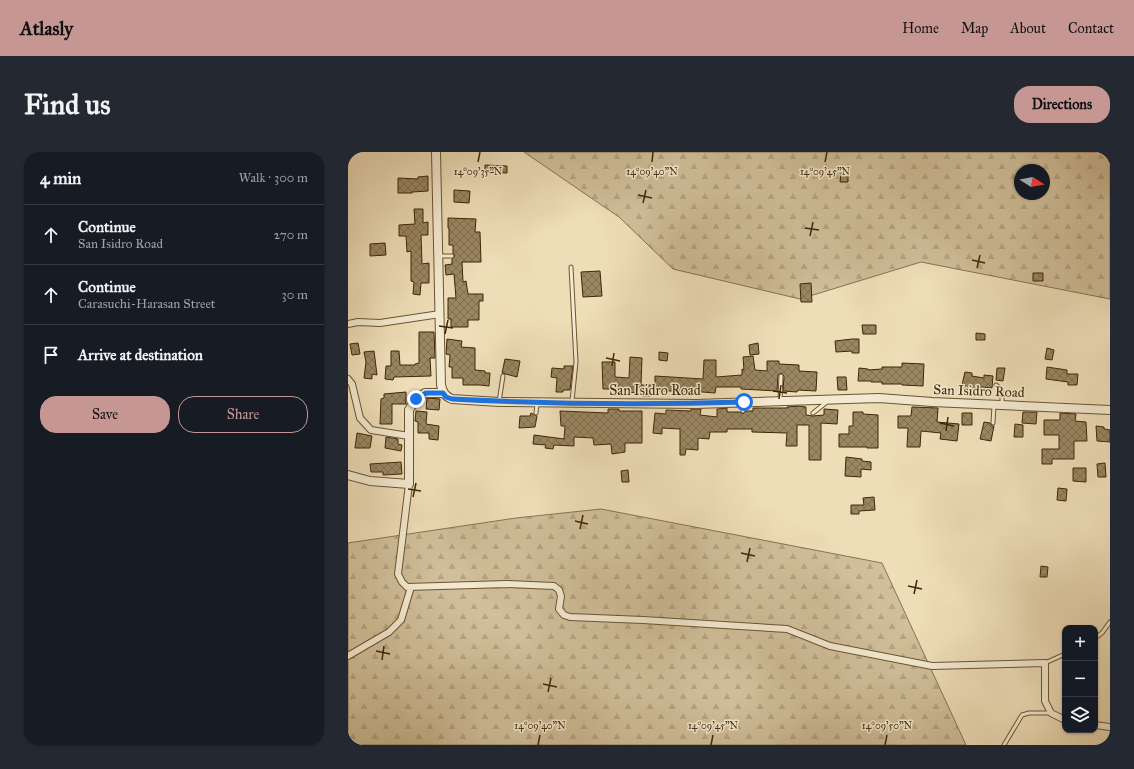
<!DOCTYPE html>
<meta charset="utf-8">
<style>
:root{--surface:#171b24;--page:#242831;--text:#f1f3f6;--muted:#9ea1a6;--line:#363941;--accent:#c59692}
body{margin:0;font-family:"IM FELL Great Primer",serif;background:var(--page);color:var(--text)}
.controls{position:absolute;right:12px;bottom:12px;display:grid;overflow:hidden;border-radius:8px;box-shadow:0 1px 3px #0004}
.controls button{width:36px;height:36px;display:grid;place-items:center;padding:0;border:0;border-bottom:1px solid var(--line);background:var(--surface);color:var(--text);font:20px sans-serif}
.compass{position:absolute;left:666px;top:12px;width:36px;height:36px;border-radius:50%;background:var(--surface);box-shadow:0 1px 3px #0004;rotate:101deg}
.stop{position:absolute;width:12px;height:12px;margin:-9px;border:3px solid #1a73e8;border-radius:50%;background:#fff}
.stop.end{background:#1a73e8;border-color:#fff;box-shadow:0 1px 4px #0008}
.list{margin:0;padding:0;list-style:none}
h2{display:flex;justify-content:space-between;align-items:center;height:52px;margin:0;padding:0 16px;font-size:17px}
h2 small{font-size:13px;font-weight:400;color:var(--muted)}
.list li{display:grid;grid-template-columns:26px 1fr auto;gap:12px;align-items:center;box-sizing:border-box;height:60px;padding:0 16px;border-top:1px solid var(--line)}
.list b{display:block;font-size:15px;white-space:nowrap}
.list p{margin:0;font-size:13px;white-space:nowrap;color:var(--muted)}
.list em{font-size:13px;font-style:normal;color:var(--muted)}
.actions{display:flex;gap:8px;padding:12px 16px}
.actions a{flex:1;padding:9px 0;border:1px solid var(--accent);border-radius:16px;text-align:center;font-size:14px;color:var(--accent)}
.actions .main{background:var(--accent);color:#111}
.icon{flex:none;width:22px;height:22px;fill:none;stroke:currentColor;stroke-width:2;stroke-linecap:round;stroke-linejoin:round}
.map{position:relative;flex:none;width:762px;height:593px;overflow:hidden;border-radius:16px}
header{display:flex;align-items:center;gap:24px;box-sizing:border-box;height:56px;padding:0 20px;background:var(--accent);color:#111}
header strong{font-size:19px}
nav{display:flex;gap:22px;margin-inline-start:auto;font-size:14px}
.intro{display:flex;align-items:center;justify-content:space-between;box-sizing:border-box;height:96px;padding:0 24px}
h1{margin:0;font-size:28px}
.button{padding:10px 18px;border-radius:16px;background:var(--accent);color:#111;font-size:14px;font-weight:700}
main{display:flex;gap:24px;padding:0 24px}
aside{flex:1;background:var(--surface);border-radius:16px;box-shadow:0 1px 3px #0004}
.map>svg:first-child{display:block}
.forest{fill:url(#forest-firs);stroke:#877350;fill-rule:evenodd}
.building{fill:url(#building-cross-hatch);stroke:#3e2706}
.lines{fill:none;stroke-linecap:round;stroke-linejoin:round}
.service-casing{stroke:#6a5532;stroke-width:5}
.minor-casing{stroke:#6a5532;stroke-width:8}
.tertiary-casing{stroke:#6a5532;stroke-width:10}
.service{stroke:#f4ead1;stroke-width:3}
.minor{stroke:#f4ead1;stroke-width:6}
.tertiary{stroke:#f4ead1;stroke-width:8}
.route{stroke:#1a73e8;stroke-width:5}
.ticks{fill:none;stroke:#3e2706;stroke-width:1.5}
.labels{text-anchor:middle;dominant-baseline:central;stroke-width:3;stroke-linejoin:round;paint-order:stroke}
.street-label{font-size:14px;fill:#3e2706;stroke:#f4ead1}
.ticks-label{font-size:10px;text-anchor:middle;fill:#3e2706;stroke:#f4ead1;stroke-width:3;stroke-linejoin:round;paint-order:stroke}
</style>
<header>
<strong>Atlasly</strong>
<nav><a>Home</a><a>Map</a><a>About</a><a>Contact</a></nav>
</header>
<div class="intro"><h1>Find us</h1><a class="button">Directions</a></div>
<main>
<aside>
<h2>4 min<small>Walk · 300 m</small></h2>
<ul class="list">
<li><svg class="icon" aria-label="ahead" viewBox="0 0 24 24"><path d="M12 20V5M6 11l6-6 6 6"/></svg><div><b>Continue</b><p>San Isidro Road</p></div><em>270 m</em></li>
<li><svg class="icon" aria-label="ahead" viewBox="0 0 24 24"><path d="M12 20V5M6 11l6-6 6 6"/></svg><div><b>Continue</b><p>Carasuchi-Harasan Street</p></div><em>30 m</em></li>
<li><svg class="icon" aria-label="arrive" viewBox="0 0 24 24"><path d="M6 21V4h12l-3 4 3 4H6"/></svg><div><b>Arrive at destination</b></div></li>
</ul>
<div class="actions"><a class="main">Save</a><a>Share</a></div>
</aside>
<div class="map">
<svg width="762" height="593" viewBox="0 0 762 593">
<defs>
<pattern id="forest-firs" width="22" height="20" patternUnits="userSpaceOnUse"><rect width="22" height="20" fill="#d0bf9a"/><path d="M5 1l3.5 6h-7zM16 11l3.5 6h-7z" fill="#b4a483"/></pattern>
<pattern id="building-cross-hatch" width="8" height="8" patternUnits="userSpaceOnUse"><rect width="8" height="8" fill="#9a8663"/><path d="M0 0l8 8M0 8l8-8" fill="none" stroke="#7f6e50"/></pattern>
</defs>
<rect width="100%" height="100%" fill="#eedeb8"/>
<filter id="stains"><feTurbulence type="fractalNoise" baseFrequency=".005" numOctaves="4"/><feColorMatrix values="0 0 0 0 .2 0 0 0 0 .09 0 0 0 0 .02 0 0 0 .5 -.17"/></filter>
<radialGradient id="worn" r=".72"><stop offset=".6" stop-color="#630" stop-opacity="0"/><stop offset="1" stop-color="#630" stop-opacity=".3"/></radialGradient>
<path class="forest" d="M176 0H762V147L573 110 452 147 325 117 271 65ZM672 18H696V42H672Z
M253 357 534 411 618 593H0V391L168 366Z"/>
<path class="building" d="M137 13 159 14V21L137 20Z
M493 21H500V30H492Z
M80 24V39L64 40V41H50V26L70 27V25Z
M106 38 122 39 121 51 106 50Z
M66 57H75V71L80 70V83H73L74 112 81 111V131H73L72 143 65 142 66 130 63 129V99L59 100 58 84H51V73L67 72Z
M100 66 128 67 127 80H132L133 110H114L115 130 118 129 120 142H135V149H131V168H120V175H103V167H100V146H108L106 122 98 123 97 113 104 112V107L107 104 105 101V93H101V76H100Z
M37 91 38 103 22 104V92Z
M252 119 254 144 235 145 233 120Z
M685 121H695V129H685Z
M463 131 464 150H453L452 132Z
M514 173H528V182H515Z
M71 180H86L87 206H82L83 224 46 225 45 228 37 227 38 214H43V199H51L52 213H67V212L71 211Z
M628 181 637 182V188H628Z
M99 187 114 189 113 195 127 196V218L137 219V221H142L141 234 132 233H115V226H104V215H101L102 203 98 202Z
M504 187H511V201H504V199L488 200 487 189Z
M10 191 12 202 4 203 2 192Z
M410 191 411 202 402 203 401 193Z
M699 196 706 198 704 208 697 207Z
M26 199 29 223 24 222V227L16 226 18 210 16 200Z
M311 200 320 201 319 209 311 208Z
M405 204 407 218 419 219V209H431V212L451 213V219L469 220 468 239 450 238 449 240 435 239 436 224 433 221 430 223 429 239 393 237V235H368L367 241 342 239H302V244H295V240L271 241V237H255L254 210H267V225L281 226 282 205 294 206 293 233H307V224L355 227 356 208H368V225L394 223V217L396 218 395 205Z
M157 207 172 209 169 225 154 221Z
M554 211 576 212 575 234 554 233V232H534V230H523V229H510L511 216 520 217V218L534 217V215H554Z
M216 214H225L222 238H215V240H208L209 226 203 225 204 216 216 217Z
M699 215 719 218V222H730L729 233H720V230L698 227Z
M649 216H657L655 229 648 228Z
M617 220 624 221V224L636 226V223L645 224 644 236 633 235 632 241 613 237Z
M489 225H498L499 238H490Z
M58 240V252H44V272H32L33 247 36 246V242Z
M79 246 92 247 91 258 78 257Z
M450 254 458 255V263L465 264 476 263V257L490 258 489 272 473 271V308H461V273H449V294H438L439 281 404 280V277H379V280H362L361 287 350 286V298L338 297 337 303H332V277L314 276V282L305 281 307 261 318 262V258L343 259V257H353L352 263 369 265V257L379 256V260H392L395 262 398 259H405V256H439V255Z
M564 255 590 256 589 270 611 272 609 289 592 287 593 281 573 279 572 295H559L560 276H550V264H563Z
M260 257H271V259H294V291H277V300L264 302 263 292 246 293 245 286 226 285V294L206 293 205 297 197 296 198 293 185 292 186 283 216 287 217 274H213L212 259 260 261Z
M68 259 79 260 78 272 91 274 90 288 81 287V281H70V270L67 269Z
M505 260H515V262L530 263V296H519V295H491V282H501V274H505Z
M675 260H689L688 272 674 271Z
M183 261 189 264 187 275 171 276 172 264H182Z
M614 261H624V273H614Z
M712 261 728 262 727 269 738 270 739 289H726V307H704V312H694V297H711V283H696V268H712Z
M636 270 642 271 644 274H646L643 289 632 287Z
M667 272 675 273V285H666Z
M748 274 756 275V277L762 278V290L749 289Z
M9 281 24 284 22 296H7Z
M38 285 50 287V292L54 293 53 299 37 296Z
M498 305 514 307V309L523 310V318L513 317V325L497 324Z
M53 310 54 322 35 323V320H23L22 312Z
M757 311 758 325H750L749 312Z
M725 316H738V330L725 329Z
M280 318 281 330H274L273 319Z
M710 336 719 337 718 349 709 348Z
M526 345 527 358 511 359V362H503V353H516L515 346Z
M693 414 700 415 699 425H692Z"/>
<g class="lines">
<defs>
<path id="service" d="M90 104H104
M223 115 228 210 224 249
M648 233C655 237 654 245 654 252
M432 248 433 224
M151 250 155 224
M395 259 396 252
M188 261 189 252
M465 261 480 249
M645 271 646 254
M747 486 754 481 762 470
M697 511 717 502
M656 593 674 563 681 561H703"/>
<path id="minor" d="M0 172 10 170 32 171 92 162
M0 227 4 232 12 266 23 278 61 284
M61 332 50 422 54 430 59 435 159 432 206 434 211 438 213 444 211 457 216 463 222 465 295 468 439 477 482 494 584 514 697 511V549L703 561 717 568
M0 504 41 480 53 468 63 435
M747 573 762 575"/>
<path id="tertiary" d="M88 0 93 233C95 241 97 244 104 247L151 250 348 252 531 246 584 250 762 258
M0 323 22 329 61 332V258L68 247 77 241H95"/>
</defs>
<use href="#service" class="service-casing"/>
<use href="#minor" class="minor-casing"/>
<use href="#tertiary" class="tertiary-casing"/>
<use href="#service" class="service"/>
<use href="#minor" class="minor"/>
<use href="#tertiary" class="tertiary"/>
</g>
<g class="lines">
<path class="route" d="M68 247 78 241H95L98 245 104 247C201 252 299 253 396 250"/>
</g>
<path class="ticks" d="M130 10 132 0M304 10 305 0M477 10 479 0M290 43 304 46M295 51 298 38M457 76 471 78M462 84 465 70M624 108 637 111M629 116 632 103M91 174 105 176M97 182 100 168M258 206 272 209M264 214 266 201M425 239 439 241M431 247 433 233M592 271 606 274M598 279 600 265M60 337 73 339M65 345 68 331M227 369 240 372M232 377 235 363M393 401 407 404M399 410 402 396M560 434 574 437M566 442 569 428M28 499 42 502M34 508 36 494M195 532 209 535M200 540 203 526M190 593 192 583M363 593 365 583M537 593 539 583"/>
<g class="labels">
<g class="street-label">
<text x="307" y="238">San Isidro Road</text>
<text transform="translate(631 239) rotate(2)">San Isidro Road</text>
</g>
</g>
<g class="ticks-label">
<text x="130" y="23">14°09'35"N</text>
<text x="304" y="23">14°09'40"N</text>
<text x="477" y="23">14°09'45"N</text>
<text x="192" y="577">14°09'40"N</text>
<text x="365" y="577">14°09'45"N</text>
<text x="539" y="577">14°09'50"N</text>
</g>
<rect width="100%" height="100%" filter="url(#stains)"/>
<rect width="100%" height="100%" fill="url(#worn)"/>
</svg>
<div class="controls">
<button>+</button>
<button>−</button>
<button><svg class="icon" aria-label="layers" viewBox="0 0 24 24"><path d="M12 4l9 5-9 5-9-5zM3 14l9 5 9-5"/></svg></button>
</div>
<svg class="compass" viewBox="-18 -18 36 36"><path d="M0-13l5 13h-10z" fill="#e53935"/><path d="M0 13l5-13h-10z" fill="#9ea1a6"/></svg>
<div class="stop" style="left:396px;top:250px"></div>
<div class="stop end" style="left:68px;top:247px"></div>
</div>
</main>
